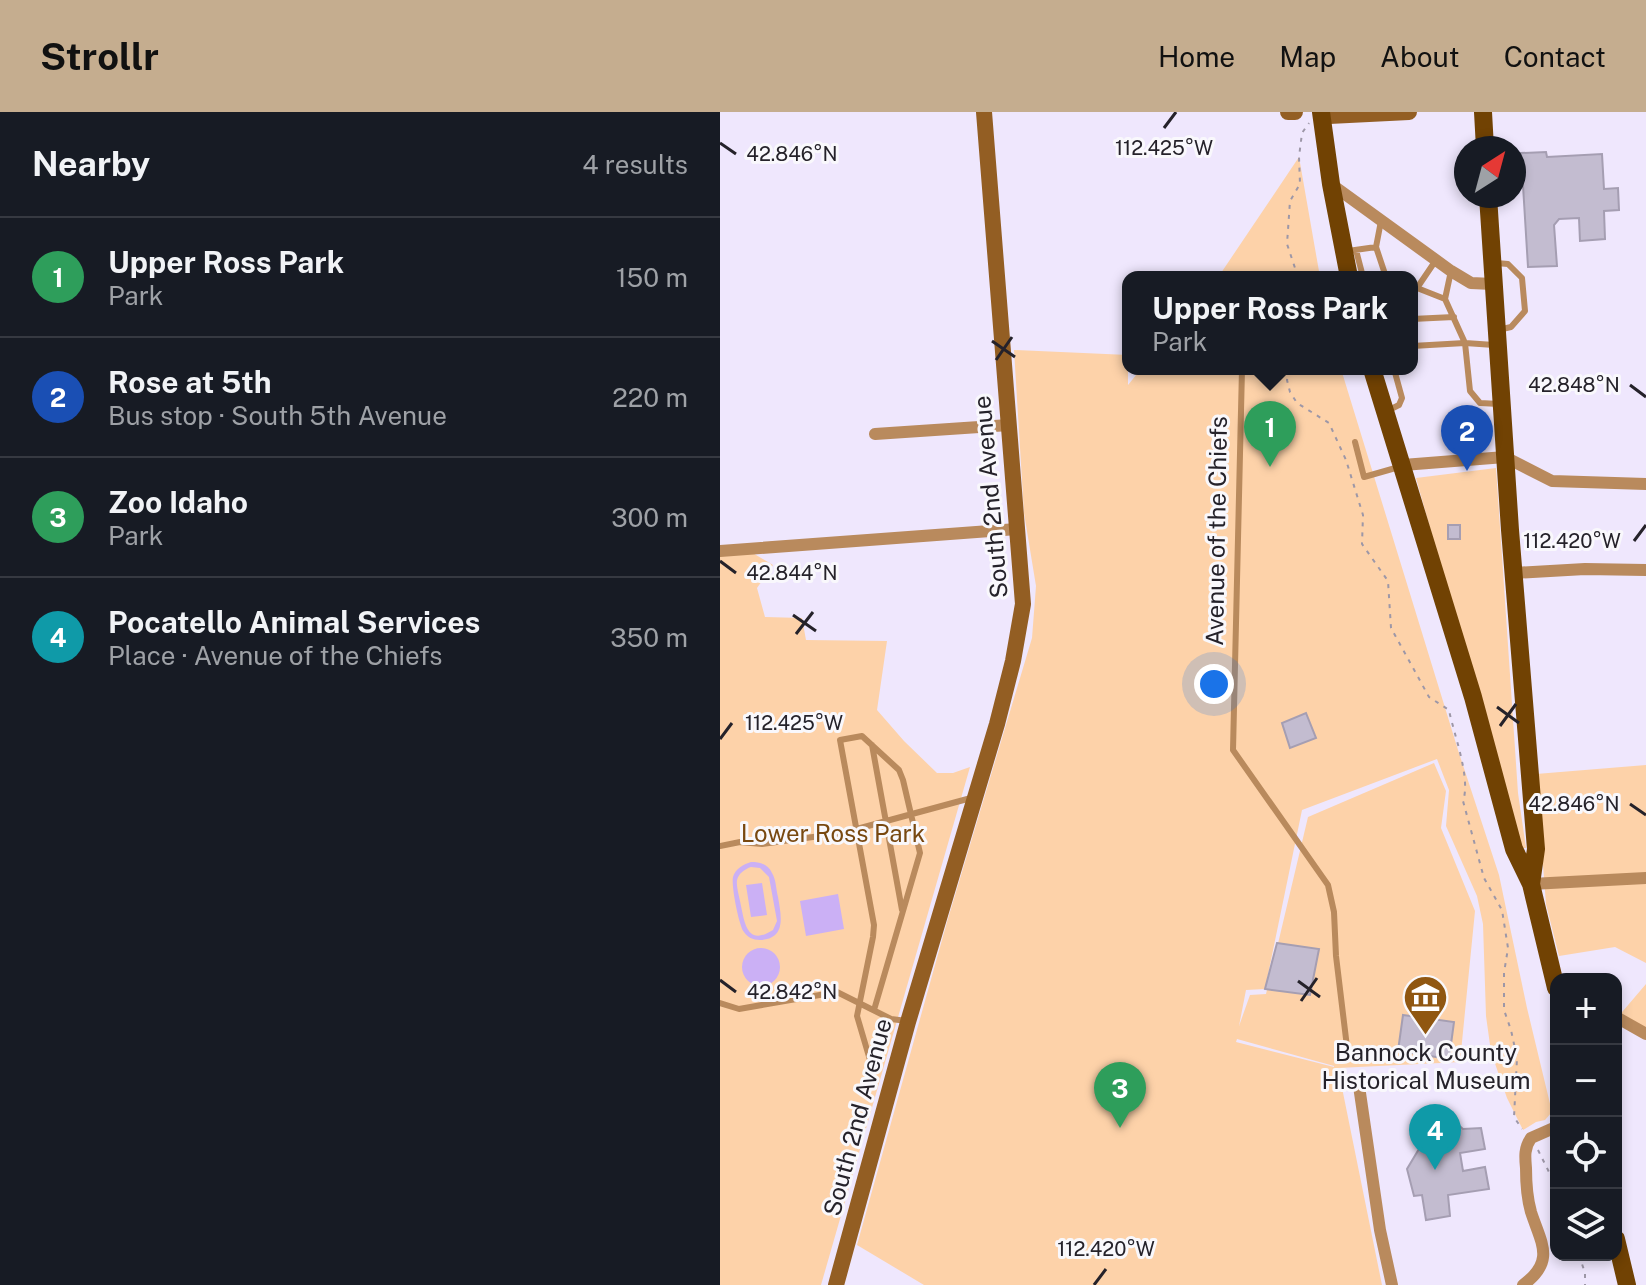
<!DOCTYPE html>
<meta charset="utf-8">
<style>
:root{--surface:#171b24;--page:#242831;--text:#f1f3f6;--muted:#9ea1a6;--line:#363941;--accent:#c5ad8f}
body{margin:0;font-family:"Public Sans",sans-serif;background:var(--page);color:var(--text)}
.controls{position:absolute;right:24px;bottom:24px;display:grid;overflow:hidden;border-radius:16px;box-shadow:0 4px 12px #0003}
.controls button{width:72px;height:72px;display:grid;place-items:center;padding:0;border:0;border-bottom:2px solid var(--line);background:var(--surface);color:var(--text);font:40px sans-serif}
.compass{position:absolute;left:734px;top:24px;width:72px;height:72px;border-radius:50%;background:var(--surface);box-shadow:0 4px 12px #0003;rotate:36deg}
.you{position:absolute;left:494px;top:572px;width:28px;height:28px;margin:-20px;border:6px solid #fff;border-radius:50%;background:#1a73e8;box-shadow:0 0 0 12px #1a73e833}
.badge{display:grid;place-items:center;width:52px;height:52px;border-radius:50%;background:var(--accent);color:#fff;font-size:26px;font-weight:700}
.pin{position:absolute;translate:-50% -66px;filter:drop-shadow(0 2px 4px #0008)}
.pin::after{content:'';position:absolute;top:42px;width:28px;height:24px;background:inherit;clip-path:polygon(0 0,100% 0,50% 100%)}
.popup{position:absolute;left:402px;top:159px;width:296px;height:104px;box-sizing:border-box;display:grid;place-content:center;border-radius:16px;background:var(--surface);filter:drop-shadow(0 2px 6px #0005);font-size:26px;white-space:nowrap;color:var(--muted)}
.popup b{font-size:30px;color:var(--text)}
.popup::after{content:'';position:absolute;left:50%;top:100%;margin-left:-16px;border:16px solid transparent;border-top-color:var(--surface)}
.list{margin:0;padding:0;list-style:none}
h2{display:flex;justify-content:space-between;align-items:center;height:104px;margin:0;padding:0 32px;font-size:34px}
h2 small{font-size:26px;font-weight:400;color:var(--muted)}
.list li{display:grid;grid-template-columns:52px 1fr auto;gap:24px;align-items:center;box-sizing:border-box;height:120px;padding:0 32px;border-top:2px solid var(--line)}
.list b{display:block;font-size:30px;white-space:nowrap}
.list p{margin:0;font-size:26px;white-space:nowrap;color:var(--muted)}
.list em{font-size:26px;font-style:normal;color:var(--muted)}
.icon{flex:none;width:44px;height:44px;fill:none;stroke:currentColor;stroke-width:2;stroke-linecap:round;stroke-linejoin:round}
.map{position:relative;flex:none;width:926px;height:1173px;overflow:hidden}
header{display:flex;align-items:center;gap:48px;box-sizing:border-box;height:112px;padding:0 40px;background:var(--accent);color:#111}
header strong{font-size:38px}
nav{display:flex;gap:44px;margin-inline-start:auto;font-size:28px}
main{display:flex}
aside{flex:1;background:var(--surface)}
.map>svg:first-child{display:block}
.green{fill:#fdd2a9;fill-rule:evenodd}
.water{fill:#cbb0f5;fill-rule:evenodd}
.building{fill:#c3bcd0;stroke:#a59eb2;stroke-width:2}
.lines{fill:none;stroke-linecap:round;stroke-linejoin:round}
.path{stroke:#9d97a7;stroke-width:2;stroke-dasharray:4 6;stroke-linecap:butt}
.lane{stroke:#b98a5d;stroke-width:6}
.street{stroke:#b98a5d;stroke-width:12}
.secondary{stroke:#935e23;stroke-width:16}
.primary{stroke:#714203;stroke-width:18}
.ticks{fill:none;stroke:#25222a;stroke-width:3}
.labels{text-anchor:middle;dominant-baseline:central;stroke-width:6;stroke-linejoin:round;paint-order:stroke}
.street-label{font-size:24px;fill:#25222a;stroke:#f9f8fc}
.park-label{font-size:24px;fill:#784810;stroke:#f9f8fc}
.poi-label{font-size:24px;fill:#25222a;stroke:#f9f8fc}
.ticks-label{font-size:20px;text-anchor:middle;fill:#25222a;stroke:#f9f8fc;stroke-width:6;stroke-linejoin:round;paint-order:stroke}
</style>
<header>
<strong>Strollr</strong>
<nav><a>Home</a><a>Map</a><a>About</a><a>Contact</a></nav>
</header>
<main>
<aside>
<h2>Nearby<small>4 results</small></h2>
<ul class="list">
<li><span class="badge" style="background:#2e9e5b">1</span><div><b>Upper Ross Park</b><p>Park</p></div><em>150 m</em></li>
<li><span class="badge" style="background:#1a4fb4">2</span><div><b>Rose at 5th</b><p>Bus stop · South 5th Avenue</p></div><em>220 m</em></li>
<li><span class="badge" style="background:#2e9e5b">3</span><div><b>Zoo Idaho</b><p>Park</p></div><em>300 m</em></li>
<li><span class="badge" style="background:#0f9aa8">4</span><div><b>Pocatello Animal Services</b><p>Place · Avenue of the Chiefs</p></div><em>350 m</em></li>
</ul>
</aside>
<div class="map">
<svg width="926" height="1173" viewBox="0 0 926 1173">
<rect width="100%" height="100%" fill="#efe7fd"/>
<path class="green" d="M579 45 600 165H497L501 161Z
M294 238 408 243V273L421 257H621L738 638 779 763 807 896 832 1000 825 1008 816 1010 803 1018 787 986 771 940 766 904 763 812 757 784 726 714 729 678 717 647 582 698 545 877 526 878 519 914 530 883 546 882 588 705 714 651 726 679 721 716 755 799 740 950 618 956 662 1173H204L137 1133 227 810 312 526 316 474 304 401ZM517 927 614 954V955L516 930Z
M776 356 798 681 806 736H800L696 366Z
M31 440 53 453 37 476 45 505 82 506 86 528 167 529 157 598 184 629 217 661H233L250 655 101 1173H0V444Z
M926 653V851L895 835 839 844 826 792 816 662Z
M926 872V921L897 906Z"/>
<path class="water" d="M31 750C40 750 48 752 52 761 56 767 56 777 58 785 61 803 67 827 40 828 33 828 27 825 24 820 19 814 11 773 13 765 15 757 24 752 31 750ZM31 755 40 756 49 765 57 809 53 818C28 834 25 813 21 794 20 787 16 775 17 768 19 761 25 757 31 755Z
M42 771 47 803 31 805 26 773Z
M118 782 124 817 86 824 80 789Z
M22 855a19 19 0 1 1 38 0a19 19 0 1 1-38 0Z"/>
<path class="building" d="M826 40 827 45 882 42 884 77 898 76 899 98 884 99 885 127 860 129 859 106 839 107 834 113 837 154 808 155 801 41Z
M728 413H740V427H728Z
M586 601 596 626 570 636 562 611Z
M557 831 599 837 590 883 545 877Z
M683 903 734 910 729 947 678 939Z
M735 1010 743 1017 761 1016 765 1037 740 1041 743 1059 765 1055 769 1077 728 1083 730 1104 706 1108 702 1083 694 1084 687 1057 699 1037 711 1035 708 1013Z"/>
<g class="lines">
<path class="path" d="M578 165 567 132 570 89 580 72 579 45 582 21 589 11
M569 257 567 268 570 280 577 291 609 311 626 348 643 403 642 432 668 469 671 516 709 585 729 598C734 623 751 666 743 689L764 766 782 798 788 836 784 861V898L791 918 797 946 794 1005 802 1017
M818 1038 836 1074
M859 1143 865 1161V1173"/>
<path class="lane" d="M661 109 656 135 666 165
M636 138 643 165
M628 139 656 135
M776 151 788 152 802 166 805 199 791 215 778 218
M731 159 725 187 745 231 774 233
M692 174 725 187
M697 176 716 148
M692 207 734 205
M692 234 745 231 750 279 760 291 779 292
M522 257 513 638 608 773 614 800 616 844 627 935
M669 298 679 293 682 286 674 257
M635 330 644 365 679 355
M152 633 182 798
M0 734 20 730 42 732 122 721 251 686
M0 891 19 897 117 880 171 907 187 909
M150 948 137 904 153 825 154 813 120 628 142 624 179 658 183 668 200 741 154 898"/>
<path class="street" d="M611 72 731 159 751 171 773 172
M155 322 289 313
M683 353 785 345 832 369 926 372
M0 439 297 417
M794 461 865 457 926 458
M811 772 926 766
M896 905 926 922
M639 974 660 1118 672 1173
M803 1173C836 1149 821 1131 811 1100 807 1086 806 1071 806 1056 805 1045 804 1036 811 1026L836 1015"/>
<path class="secondary" d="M568 0H575
M605 0 609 4 689 0
M116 1173 188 910 277 612 293 549 303 492 264 0"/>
<path class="primary" d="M601 0 611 72 629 165
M763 0 765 36
M768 84 790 418 816 737 811 772 836 876
M652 257 753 585 794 737 811 772
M896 1127 907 1173"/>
</g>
<path class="ticks" d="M444 16 456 0M0 31 16 42M272 229 295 245M276 248 292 225M910 273 926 285M914 429 926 413M0 449 16 461M73 503 96 519M76 522 93 500M777 595 799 611M780 614 796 592M0 627 12 611M910 692 926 703M0 868 16 880M578 869 600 885M581 889 597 866M374 1173 386 1157"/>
<defs>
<symbol id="museum-pin" viewBox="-11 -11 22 30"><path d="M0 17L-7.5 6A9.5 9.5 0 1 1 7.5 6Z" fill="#905711" stroke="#f9f8fc"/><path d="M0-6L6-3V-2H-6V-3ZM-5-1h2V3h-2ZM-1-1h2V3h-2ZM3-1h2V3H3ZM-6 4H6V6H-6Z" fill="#fff"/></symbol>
</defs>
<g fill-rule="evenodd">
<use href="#museum-pin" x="680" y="860" width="51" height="69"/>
</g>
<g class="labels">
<g class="street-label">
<text transform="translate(270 385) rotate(-95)">South 2nd Avenue</text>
<text transform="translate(496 419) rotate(-89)">Avenue of the Chiefs</text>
<text transform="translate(137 1005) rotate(-75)">South 2nd Avenue</text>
</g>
<g class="park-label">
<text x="113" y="721">Lower Ross Park</text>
</g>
<g class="poi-label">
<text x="706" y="940">Bannock County<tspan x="706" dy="28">Historical Museum</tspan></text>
</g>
</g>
<g class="ticks-label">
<text x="444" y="43">112.425°W</text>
<text x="72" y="49">42.846°N</text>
<text x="854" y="280">42.848°N</text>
<text x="852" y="436">112.420°W</text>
<text x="72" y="468">42.844°N</text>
<text x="74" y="618">112.425°W</text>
<text x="854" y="699">42.846°N</text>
<text x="72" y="887">42.842°N</text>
<text x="386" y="1144">112.420°W</text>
</g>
</svg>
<div class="controls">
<button>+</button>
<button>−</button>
<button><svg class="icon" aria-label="locate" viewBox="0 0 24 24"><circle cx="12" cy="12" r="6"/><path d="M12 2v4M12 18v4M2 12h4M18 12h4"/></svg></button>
<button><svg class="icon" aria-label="layers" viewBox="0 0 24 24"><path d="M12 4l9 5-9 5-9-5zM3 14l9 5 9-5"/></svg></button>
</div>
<svg class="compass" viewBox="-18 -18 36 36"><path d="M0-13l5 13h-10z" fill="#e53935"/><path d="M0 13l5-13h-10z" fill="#9ea1a6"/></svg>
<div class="you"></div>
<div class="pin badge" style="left:550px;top:355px;background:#2e9e5b">1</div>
<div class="popup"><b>Upper Ross Park</b>Park</div>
<div class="pin badge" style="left:747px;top:359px;background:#1a4fb4">2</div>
<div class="pin badge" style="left:400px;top:1016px;background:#2e9e5b">3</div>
<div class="pin badge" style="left:715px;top:1058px;background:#0f9aa8">4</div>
</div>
</main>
